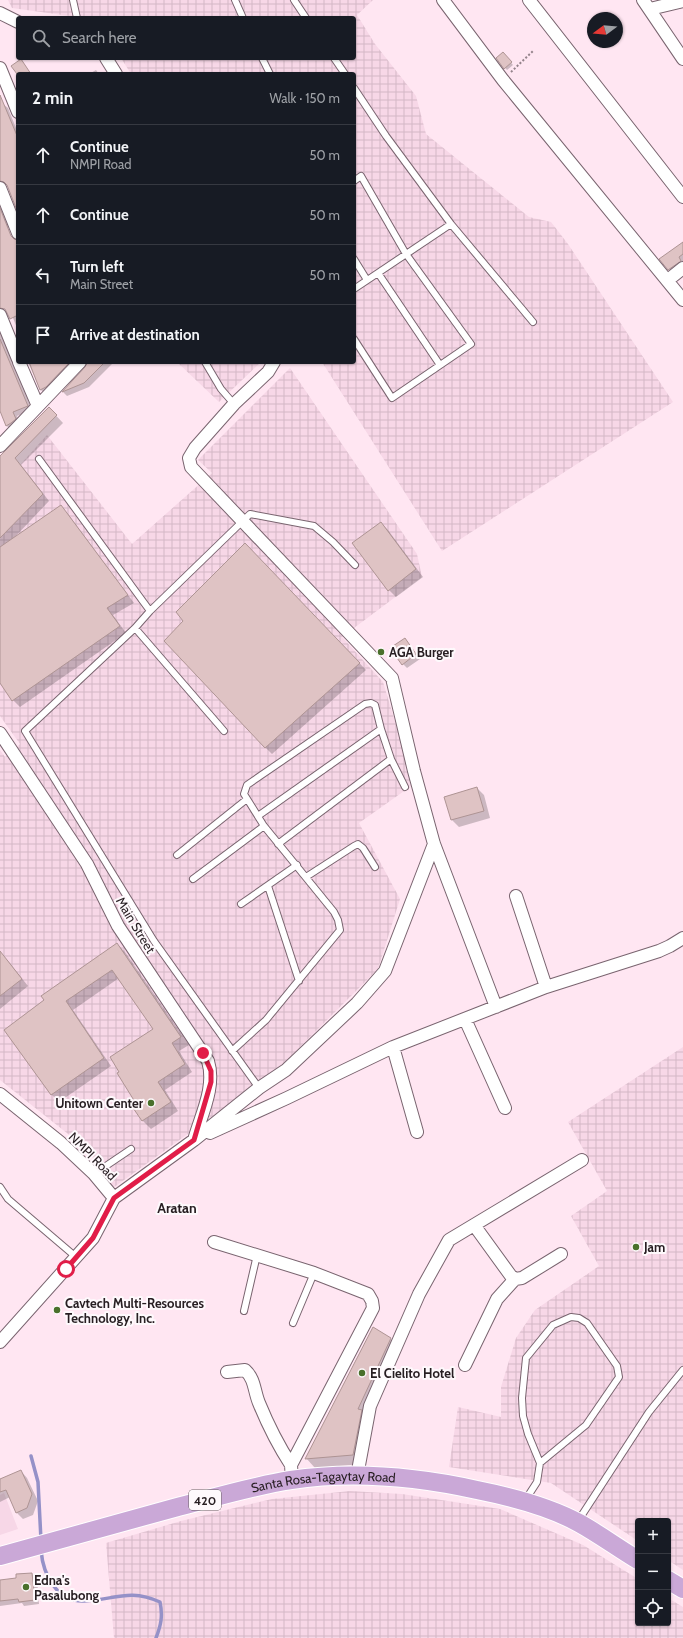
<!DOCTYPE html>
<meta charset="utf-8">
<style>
:root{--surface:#171b24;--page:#20242c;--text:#f1f3f6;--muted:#9ea1a6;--line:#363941}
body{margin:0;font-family:Cabin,sans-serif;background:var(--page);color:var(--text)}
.controls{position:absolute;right:12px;bottom:12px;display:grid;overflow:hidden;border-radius:4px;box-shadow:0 1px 3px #0004}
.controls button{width:36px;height:36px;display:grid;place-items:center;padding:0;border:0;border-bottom:1px solid var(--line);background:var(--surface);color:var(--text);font:20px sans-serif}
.compass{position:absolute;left:587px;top:12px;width:36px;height:36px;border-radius:50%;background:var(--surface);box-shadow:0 1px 3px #0004;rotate:254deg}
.stop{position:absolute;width:12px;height:12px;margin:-9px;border:3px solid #e11d48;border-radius:50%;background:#fff}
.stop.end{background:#e11d48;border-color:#fff;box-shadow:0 1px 4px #0008}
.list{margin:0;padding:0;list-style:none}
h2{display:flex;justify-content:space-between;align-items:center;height:52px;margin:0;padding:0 16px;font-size:17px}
h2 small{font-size:13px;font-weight:400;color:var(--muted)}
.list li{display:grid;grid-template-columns:26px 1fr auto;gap:12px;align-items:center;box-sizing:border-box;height:60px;padding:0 16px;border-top:1px solid var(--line)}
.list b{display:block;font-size:15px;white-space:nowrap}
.list p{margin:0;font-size:13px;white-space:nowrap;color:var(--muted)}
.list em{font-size:13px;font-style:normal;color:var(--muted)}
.icon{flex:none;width:22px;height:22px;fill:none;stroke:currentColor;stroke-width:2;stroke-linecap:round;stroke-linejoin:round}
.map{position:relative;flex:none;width:683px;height:1638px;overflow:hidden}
.search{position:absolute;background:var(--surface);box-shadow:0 1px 3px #0004;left:16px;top:16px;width:340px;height:44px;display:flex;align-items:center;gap:10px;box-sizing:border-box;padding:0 14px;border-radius:4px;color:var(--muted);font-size:15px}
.panel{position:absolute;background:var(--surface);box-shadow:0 1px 3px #0004;left:16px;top:72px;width:340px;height:292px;border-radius:4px}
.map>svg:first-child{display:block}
.built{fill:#f7d7e7}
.industrial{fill:url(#industrial-grid)}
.shadow{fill:#0003}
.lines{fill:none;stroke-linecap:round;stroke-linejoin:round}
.stream{stroke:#9591c8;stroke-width:3.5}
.building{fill:#dfc3c4;stroke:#ae9494}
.service-casing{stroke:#79646f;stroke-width:8}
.minor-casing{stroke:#79646f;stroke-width:14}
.primary-casing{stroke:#fff;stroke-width:20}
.path{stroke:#94838b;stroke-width:2;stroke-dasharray:2 2;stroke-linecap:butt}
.service{stroke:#fff;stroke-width:6}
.minor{stroke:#fff;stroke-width:12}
.primary{stroke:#caa8d7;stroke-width:18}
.route{stroke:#e11d48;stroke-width:5}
.poi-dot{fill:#49702b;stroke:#fef9fc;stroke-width:1.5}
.labels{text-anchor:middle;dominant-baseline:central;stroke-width:4;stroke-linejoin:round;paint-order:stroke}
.shield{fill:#fef9fc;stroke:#686063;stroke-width:1}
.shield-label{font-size:12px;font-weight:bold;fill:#271e22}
.poi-label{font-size:13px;font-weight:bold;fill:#271e22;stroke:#fef9fc;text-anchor:start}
.street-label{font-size:13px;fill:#271e22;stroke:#fef9fc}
.neighbourhood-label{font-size:14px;font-weight:bold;fill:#271e22;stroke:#fef9fc}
</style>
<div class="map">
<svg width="683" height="1638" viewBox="0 0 683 1638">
<defs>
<pattern id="industrial-grid" width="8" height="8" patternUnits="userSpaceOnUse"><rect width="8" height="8" fill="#f7d7e7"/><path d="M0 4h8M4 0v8" fill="none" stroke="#d4b8c6"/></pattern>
</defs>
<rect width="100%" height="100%" fill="#ffe6f2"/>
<path class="built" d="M4 1493 18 1529 0 1535V1495Z"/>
<path class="industrial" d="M8 0H373L357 15 375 44 416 96 426 134 529 217 551 222 568 244 673 402 442 551 322 362H354V74H131L121 58H354V18H84L12 8Z
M177 362H261L219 402Z
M290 368 417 554 422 577 342 637 383 682 414 784 359 823 400 899 378 969 278 1069 113 1188 87 1149 0 1080V750L5 757 20 744 0 716V487L47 435 132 544 212 473 198 460Z
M683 1047V1570L668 1560V1521H638V1541L551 1483 449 1467 458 1407 501 1417V1387L516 1338 535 1310 599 1266 571 1216 607 1191 568 1122Z
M350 1491 402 1494 500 1509 583 1545 638 1579V1623H668V1598L683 1607V1638H114L106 1543 181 1521 272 1499Z"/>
<path class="shadow" d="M503 53 513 65 507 70 497 58Z
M96 70 99 74H89Z
M3 104 8 108 18 133V211L8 186 7 185 0 187V105Z
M0 203 10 227 7 228 18 255V330L0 287Z
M683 242V263L673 274 661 259Z
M0 332 29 400H28L32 410 17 416 20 424 11 430 6 425 0 409Z
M28 362H62L67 374 45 394 40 389Z
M89 362H114L89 387 67 396 63 392 86 368Z
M49 408 63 423 21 465 49 501 13 539 61 507 68 514 134 603 113 615 126 633 20 707 13 700 0 681V457Z
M381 523 388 530 423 577 396 597 389 590Z
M252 551 366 670 272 754 265 747Z
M405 639 420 659 407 668 403 664Z
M477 788 484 795 490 818 459 827 452 820 445 797Z
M117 944 125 952 189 1045 179 1051 192 1072 165 1090 178 1111 151 1129 143 1121 154 1029 119 978 73 1010 111 1066 59 1102 51 1094 5 1030Z
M0 954 8 961 28 986 0 1009Z
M391 1339 400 1348 367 1417 363 1464 315 1468 306 1458Z
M21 1471 27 1478 38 1501 33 1515 23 1519 17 1513 10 1497 0 1502V1480Z
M32 1574 37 1578 39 1604 24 1606 22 1603 0 1606V1581L17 1579Z"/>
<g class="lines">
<path class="stream" d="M31 1456 38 1482 41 1540
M41 1550C43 1575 57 1602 84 1601 114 1600 129 1588 160 1602 163 1616 161 1625 156 1638"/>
</g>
<path class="building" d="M503 52 512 62 504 69 496 58Z
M21 59 31 74H17L11 66Z
M0 95 18 138V213L7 185 4 182 0 181Z
M0 208 11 236 14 239 18 240V315L10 319 5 309 0 308Z
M683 242V254L679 257 681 261 668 270 659 259Z
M0 339 28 406 13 412 16 419 11 423 6 426 0 411Z
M29 362H70L46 387 40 390Z
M87 362H105L84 383 62 392 85 367Z
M49 407 57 415 15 458 43 494 0 538V456Z
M61 505 128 595 107 608 120 626 12 701 0 683V547Z
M381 522 416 569 388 591 352 543Z
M245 543 360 663 265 748 164 641 183 621 176 612Z
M405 638 416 654 402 665 390 648Z
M477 787 484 811 451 820 444 797Z
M117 943 181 1037 172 1043 185 1064 158 1082 171 1102 142 1121 131 1105 135 1102 117 1073 119 1072 110 1057 153 1029 112 970 66 1001 104 1058 51 1095 4 1030 44 1000 41 996Z
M0 951 22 979 0 996Z
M373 1327 391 1338 358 1409 362 1410 353 1455 305 1459Z
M21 1470 32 1494 27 1508 16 1513 6 1490 0 1492V1479Z
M32 1573 35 1600 19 1602 18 1599 0 1601V1580L16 1578V1574Z"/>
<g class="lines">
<defs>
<path id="service" d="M73 0 77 18
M235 0 243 18
M294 0 306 18
M262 58 270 74
M334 58 345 74
M354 88 386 136 451 224 354 289
M354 181 361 176 406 254 471 344 392 398 354 339
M451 224 533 322
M354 259 367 280
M378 273 440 365
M205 362 221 389 234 404
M39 459 150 611
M135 628 224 731
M381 729 391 759
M278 844 391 759 405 787
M177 855 247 799
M306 877 354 846 358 844 363 848 375 867
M193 879 264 826
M268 886 299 981
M241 904 297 865
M232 1051 266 1020 340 930 338 920 334 912 264 826 244 794 247 785 365 704 371 703 375 705 381 729 258 816
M259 1088 154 941 25 731 135 628 150 611 250 514 314 526 333 542 355 565
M94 1174 131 1149
M0 1187 8 1199 76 1257
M244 1311 257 1255
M293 1323 314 1273
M526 1499 537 1482 540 1463 528 1434 523 1416 522 1398 526 1358 553 1325 571 1317 579 1318 587 1323 617 1366 619 1377 586 1425 540 1463
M578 1521 649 1412 683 1370"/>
<path id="minor" d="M443 0 503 80 683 300
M529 0 683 197
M643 0 683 59
M650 9 683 1
M0 13 18 22
M106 58 116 74
M0 68 18 112
M0 188 18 233
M668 280 683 268
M0 315 18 359
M19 362 38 406
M274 362 268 372 234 404 195 448 189 458 191 467 392 678 414 771 434 844 496 1007
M0 446 80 362
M0 733 87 864 118 926 208 1061C216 1087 201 1115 194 1140
M516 896 546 987
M465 1019 505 1108
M393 1047 417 1132
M0 1094 61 1143 94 1174 114 1198
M210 1133 287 1098 393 1047 546 987 659 951 670 946 683 938
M474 1225 511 1276 515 1279 522 1278 561 1254
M214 1242 314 1273 368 1294 372 1301 373 1308 291 1465 292 1480
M0 1342 93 1238 114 1198 194 1140 259 1088 286 1070 357 1003 385 971 434 844
M465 1365 497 1299 515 1279
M227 1372 245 1370C255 1379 254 1391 259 1403 268 1425 278 1445 291 1465
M357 1476 370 1406 419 1294 449 1240 582 1160"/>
<g id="primary">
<path id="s1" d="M0 1556C58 1540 116 1524 174 1508 213 1498 252 1486 291 1480 352 1471 418 1477 477 1490 512 1497 548 1506 579 1523 599 1534 618 1548 638 1560"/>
<path d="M668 1580 683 1589"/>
</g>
</defs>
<use href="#service" class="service-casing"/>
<use href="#minor" class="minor-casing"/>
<use href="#primary" class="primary-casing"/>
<path class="path" d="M511 72 533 51"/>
<use href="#service" class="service"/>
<use href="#minor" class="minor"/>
<use href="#primary" class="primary"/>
</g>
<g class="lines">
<path class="route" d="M66 1269 93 1238 114 1198 194 1140 211 1082V1071L203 1053"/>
</g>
<g class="poi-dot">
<circle cx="381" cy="652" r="4"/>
<circle cx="151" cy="1103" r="4"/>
<circle cx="636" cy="1247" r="4"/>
<circle cx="57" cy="1310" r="4"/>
<circle cx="362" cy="1373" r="4"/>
<circle cx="26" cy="1587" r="4"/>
</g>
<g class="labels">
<rect class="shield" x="189" y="1490" width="32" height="20" rx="3"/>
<g class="shield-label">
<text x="205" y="1500">420</text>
</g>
<g class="poi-label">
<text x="389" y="652">AGA Burger</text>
<text x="143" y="1103" text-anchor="end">Unitown Center</text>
<text x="644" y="1247">Jam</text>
<text x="65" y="1303">Cavtech Multi-Resources<tspan x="65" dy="15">Technology, Inc.</tspan></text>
<text x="370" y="1373">El Cielito Hotel</text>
<text x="34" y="1580">Edna's<tspan x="34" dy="15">Pasalubong</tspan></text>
</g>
<g class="street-label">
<text transform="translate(136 925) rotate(59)">Main Street</text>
<text transform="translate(93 1156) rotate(45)">NMPI Road</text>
<text stroke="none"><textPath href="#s1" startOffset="333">Santa Rosa-Tagaytay Road</textPath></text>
</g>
<g class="neighbourhood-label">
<text x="177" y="1208">Aratan</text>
</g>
</g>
</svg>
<div class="controls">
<button>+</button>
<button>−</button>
<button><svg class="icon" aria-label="locate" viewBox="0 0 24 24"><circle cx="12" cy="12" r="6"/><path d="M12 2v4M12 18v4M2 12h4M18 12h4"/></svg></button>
</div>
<svg class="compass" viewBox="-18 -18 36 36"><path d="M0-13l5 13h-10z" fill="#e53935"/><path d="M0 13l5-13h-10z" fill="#9ea1a6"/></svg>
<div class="stop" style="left:66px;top:1269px"></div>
<div class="stop end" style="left:203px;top:1053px"></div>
<div class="search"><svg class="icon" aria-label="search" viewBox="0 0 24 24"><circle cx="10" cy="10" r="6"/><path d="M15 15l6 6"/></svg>Search here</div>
<section class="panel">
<h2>2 min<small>Walk · 150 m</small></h2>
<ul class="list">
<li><svg class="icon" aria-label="ahead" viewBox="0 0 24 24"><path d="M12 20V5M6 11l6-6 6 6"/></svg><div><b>Continue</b><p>NMPI Road</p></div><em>50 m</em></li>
<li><svg class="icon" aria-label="ahead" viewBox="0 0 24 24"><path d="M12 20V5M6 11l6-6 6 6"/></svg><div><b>Continue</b></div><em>50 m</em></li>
<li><svg class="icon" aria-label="left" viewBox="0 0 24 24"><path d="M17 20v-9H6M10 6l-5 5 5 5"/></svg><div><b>Turn left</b><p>Main Street</p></div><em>50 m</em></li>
<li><svg class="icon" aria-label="arrive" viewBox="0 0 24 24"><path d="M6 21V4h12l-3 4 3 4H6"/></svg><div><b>Arrive at destination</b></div></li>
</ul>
</section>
</div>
